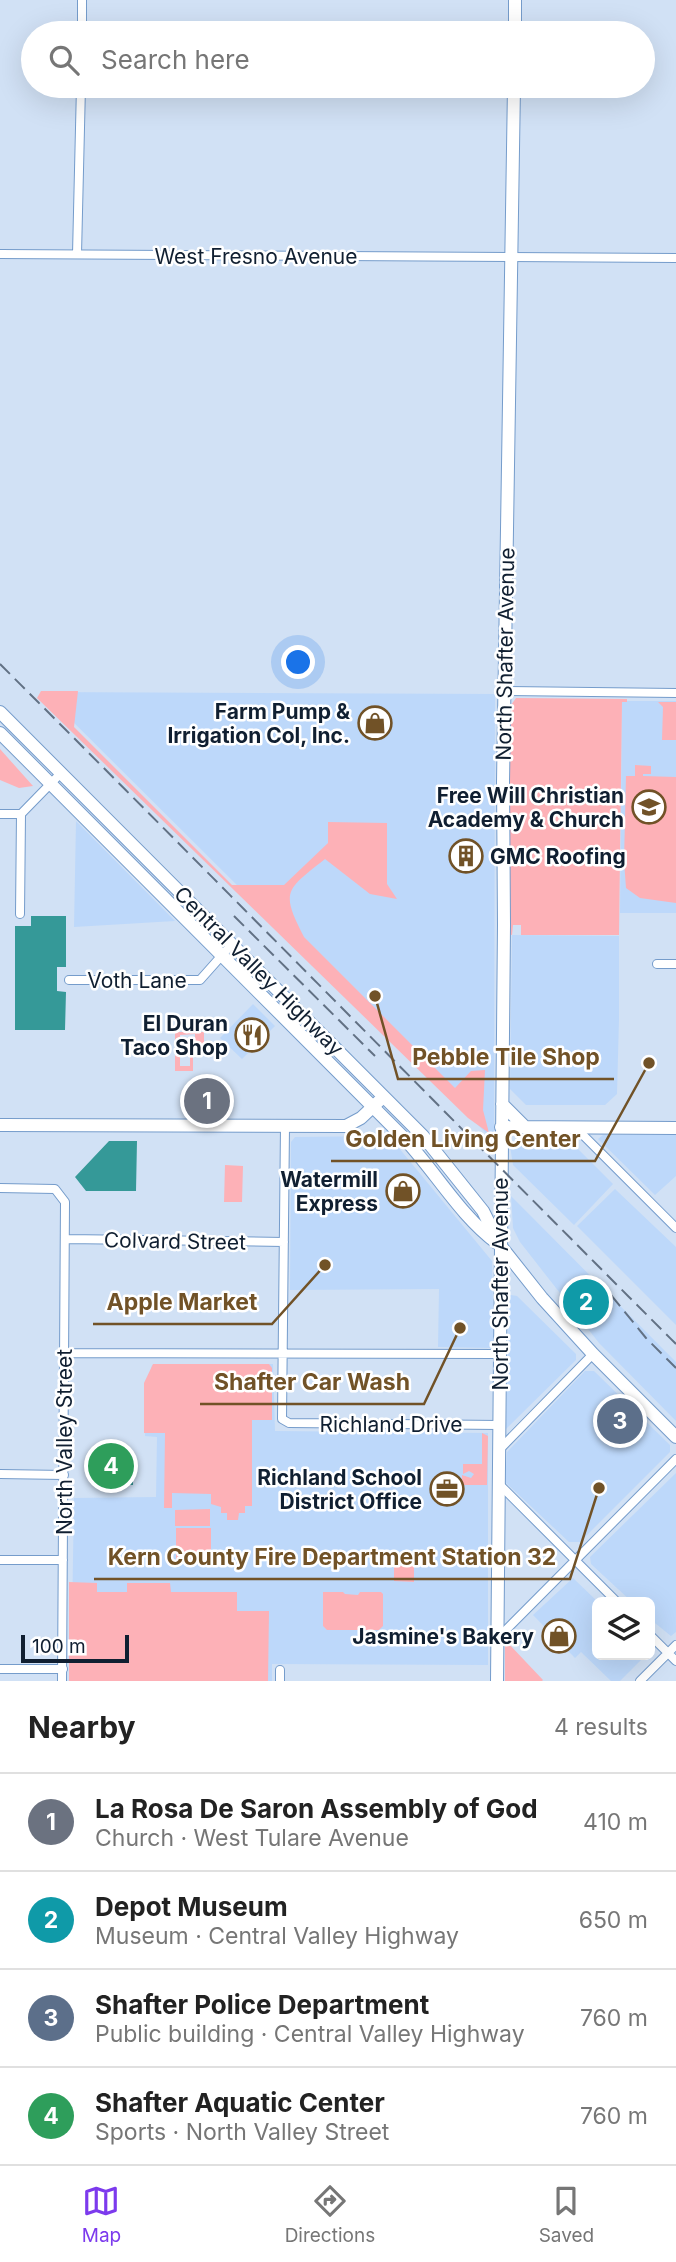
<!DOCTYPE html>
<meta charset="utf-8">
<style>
:root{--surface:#fff;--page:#f6f6f6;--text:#222;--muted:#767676;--line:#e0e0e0;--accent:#7c3aed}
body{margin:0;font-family:Inter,sans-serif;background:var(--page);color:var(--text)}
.controls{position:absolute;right:21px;bottom:21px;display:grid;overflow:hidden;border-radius:10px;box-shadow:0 7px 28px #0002}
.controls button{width:63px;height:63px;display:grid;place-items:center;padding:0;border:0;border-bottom:2px solid var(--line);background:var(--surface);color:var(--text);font:35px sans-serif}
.scale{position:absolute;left:21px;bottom:18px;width:108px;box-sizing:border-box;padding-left:7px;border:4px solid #101f31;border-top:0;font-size:19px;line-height:24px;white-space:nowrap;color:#101f31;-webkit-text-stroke:5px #fff;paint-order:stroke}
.you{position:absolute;left:299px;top:663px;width:24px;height:24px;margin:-18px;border:5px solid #fff;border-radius:50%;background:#1a73e8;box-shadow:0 0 0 10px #1a73e833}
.badge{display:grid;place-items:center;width:46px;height:46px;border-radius:50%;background:var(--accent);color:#fff;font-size:23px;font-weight:700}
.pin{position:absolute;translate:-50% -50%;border:4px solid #fff;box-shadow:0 2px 7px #0006}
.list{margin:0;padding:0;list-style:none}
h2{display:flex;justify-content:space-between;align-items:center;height:91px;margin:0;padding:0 28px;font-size:30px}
h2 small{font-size:23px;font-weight:400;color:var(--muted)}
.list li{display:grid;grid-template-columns:46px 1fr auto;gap:21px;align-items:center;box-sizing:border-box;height:98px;padding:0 28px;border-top:2px solid var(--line)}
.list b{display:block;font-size:26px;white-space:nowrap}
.list p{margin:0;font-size:23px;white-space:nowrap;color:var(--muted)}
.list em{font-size:23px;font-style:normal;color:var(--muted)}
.icon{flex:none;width:38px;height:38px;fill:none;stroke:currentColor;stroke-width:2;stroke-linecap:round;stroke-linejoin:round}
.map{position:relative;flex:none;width:676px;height:1681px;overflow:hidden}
.search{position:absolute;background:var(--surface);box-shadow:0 7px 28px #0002;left:21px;right:21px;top:21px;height:77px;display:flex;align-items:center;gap:18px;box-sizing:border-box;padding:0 24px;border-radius:38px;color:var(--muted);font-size:26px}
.sheet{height:483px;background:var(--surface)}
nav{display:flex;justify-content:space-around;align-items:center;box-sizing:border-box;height:98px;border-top:2px solid var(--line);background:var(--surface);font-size:19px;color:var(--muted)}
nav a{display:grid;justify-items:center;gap:4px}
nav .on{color:var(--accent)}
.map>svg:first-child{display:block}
.built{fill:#bdd8fa}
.green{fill:#fdb1b7}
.water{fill:#359998}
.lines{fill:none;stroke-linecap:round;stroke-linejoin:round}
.street-casing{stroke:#759ccb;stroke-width:10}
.secondary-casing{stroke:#759ccb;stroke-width:14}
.primary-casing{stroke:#759ccb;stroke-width:14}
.street{stroke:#fff;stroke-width:8}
.secondary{stroke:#fff;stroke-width:12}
.primary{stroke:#fff;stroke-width:12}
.rail{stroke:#627184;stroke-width:2;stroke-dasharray:14 7;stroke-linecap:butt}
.labels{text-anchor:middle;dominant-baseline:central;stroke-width:5;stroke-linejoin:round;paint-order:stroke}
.street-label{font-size:21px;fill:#101f31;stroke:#fff}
.poi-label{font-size:21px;font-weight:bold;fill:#101f31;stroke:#fff;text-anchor:end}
.leader{fill:none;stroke:#715227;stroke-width:2.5}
.callout-dot{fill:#715227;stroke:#fff;stroke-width:2.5}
.callout-label{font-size:23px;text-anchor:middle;font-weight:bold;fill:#715227;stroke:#fff;stroke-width:5;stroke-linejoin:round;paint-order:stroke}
</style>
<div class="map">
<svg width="676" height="1681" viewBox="0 0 676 1681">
<rect width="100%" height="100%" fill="#d1e1f5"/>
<path class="built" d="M43 692 495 694 494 1141Z
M622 701H676V913H620Z
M76 821 175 921 74 927Z
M512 935 619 936V1019L617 1094 605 1105H526L510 1089Z
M253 1004 275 1026 242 1059 220 1038Z
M603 1135H676V1176L655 1195 598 1139Z
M389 1136 492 1261 494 1348 438 1347 439 1289 290 1290 291 1142 295 1137Z
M518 1138H567L613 1184 574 1225 513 1165 510 1146Z
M615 1189 676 1247V1325L577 1226Z
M511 1196 676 1362V1421L599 1343 520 1242 513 1228Z
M511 1295 517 1296 576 1354V1360L506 1429 509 1300Z
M273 1364 275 1431 488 1433V1665L272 1664V1681H71L74 1498 156 1497 157 1437 145 1436 147 1386 152 1365Z
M585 1371H594L670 1445V1452L580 1542H569L505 1482 507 1452Z
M676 1473V1632L671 1636 650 1619V1602H632L591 1564 590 1557Z
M573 1578 598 1602 597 1655H646L620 1681H611L581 1652 575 1658 533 1615Z"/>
<path class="green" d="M41 691H78L74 727 232 885H284L328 843V822L387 823V884L397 899 370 894 325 859C286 890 280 891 304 937L455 1088 471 1071 485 1070 483 1110 489 1133 468 1118 37 698Z
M516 698 627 699V702H622L619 935H521V925H513L512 935 508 934 509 708Z
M658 702H676V740H662L663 707Z
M0 749 33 786 19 788 0 780Z
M635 765 651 766V774H643V776L676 777V903L640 898 626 888 624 861 626 776H635Z
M175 1032H204V1049H190V1042L195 1041V1034L180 1035V1066H190V1051H193V1071H175Z
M225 1165 243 1166 242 1202H224Z
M153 1364H269L272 1368V1420H252V1506H245V1513H239L238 1520H227V1513H221V1507L211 1504V1494L172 1493V1508H164L165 1433H144V1383Z
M482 1433 488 1436 487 1485H462V1475L471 1478 474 1474 469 1471 463 1474V1464H482Z
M210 1509V1526H175V1510Z
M176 1528H211V1562H176Z
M394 1566H414V1582L394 1581Z
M69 1582 97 1583V1592H127V1583H170L171 1592H237V1611H269L268 1681H69Z
M323 1592H343L345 1594 358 1595 360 1592H381L383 1594V1626L379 1630H327L323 1626Z
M508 1643 543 1680 542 1681H505V1645Z"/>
<path class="water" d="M31 916H66V967H57V991L66 992 65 1030H15V926H31Z
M109 1141H137L136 1191H86L75 1177Z
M90 1456 133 1457V1485H122L121 1476H89Z"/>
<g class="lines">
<defs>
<path id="street" d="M82 33V0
M0 254 676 258
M77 254 81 86
M505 691 676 693
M0 814H21L61 773
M20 914 21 814
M657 964H676
M69 980H200L232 944
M285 1126 282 1419 289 1423 500 1425
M575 1127 676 1228
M0 1188 55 1189 65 1202 62 1681
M66 1239 284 1242
M65 1353 500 1354
M499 1450 593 1354
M0 1474 64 1475
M499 1484 617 1602
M0 1560H63
M650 1635 676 1661
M498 1638 676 1459
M0 1669H63
M280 1681V1670
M640 1681 676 1645"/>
<path id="secondary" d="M515 33V0
M502 1104 525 1127
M0 1125 346 1126 361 1118 379 1101
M501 1127 676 1128
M497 1681 504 925 503 782 514 86"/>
<path id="primary" d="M0 712 423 1136 483 1211 500 1245 542 1298 593 1354 676 1437
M0 733 401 1135C434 1169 459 1215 497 1243"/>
</defs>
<use href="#street" class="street-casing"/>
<use href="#secondary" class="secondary-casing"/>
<use href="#primary" class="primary-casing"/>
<use href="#street" class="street"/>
<use href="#secondary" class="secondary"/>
<use href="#primary" class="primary"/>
<path class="rail" d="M0 664C226 890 450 1118 676 1344
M234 916 375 1056
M598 1279 646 1338 676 1368"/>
</g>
<defs>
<symbol id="shop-ring" viewBox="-11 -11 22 22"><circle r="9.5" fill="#fff" stroke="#715227" stroke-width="1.5"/><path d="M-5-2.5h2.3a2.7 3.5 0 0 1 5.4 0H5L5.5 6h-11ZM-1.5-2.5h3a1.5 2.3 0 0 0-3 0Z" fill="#715227"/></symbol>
<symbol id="school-ring" viewBox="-11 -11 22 22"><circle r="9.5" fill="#fff" stroke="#715227" stroke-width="1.5"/><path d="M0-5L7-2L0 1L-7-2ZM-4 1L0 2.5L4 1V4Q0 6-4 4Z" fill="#715227"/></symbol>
<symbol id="building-ring" viewBox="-11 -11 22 22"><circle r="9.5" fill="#fff" stroke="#715227" stroke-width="1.5"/><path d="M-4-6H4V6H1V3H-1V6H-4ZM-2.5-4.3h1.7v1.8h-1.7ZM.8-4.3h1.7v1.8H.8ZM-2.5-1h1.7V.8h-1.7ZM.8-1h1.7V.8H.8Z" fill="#715227"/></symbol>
<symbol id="restaurant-ring" viewBox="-11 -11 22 22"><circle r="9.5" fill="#fff" stroke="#715227" stroke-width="1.5"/><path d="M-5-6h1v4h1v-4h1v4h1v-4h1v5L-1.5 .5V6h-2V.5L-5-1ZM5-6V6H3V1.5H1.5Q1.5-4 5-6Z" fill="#715227"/></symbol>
<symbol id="office-ring" viewBox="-11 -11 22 22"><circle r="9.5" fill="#fff" stroke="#715227" stroke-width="1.5"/><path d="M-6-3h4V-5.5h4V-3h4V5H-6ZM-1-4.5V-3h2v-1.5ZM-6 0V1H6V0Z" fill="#715227"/></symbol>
</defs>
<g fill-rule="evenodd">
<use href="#shop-ring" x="356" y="704" width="38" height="38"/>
<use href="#school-ring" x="630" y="788" width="38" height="38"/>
<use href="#building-ring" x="447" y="837" width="38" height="38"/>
<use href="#restaurant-ring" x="233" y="1016" width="38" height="38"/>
<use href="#shop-ring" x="384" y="1172" width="38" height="38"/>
<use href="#office-ring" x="428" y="1470" width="38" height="38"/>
<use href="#shop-ring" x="540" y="1617" width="38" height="38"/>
</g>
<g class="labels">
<g class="street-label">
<text x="256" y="256">West Fresno Avenue</text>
<text transform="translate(505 654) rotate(-89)">North Shafter Avenue</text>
<text transform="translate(259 971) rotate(45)">Central Valley Highway</text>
<text x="137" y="980">Voth Lane</text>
<text transform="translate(175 1241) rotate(1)">Colvard Street</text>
<text transform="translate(500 1284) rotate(-90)">North Shafter Avenue</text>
<text x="391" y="1424">Richland Drive</text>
<text transform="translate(64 1442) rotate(-90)">North Valley Street</text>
</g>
<g class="poi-label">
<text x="350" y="711">Farm Pump &amp;<tspan x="350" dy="24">Irrigation Col, Inc.</tspan></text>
<text x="624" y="795">Free Will Christian<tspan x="624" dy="24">Academy &amp; Church</tspan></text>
<text x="490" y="856" text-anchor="start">GMC Roofing</text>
<text x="228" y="1023">El Duran<tspan x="228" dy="24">Taco Shop</tspan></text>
<text x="378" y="1179">Watermill<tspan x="378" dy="24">Express</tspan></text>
<text x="422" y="1477">Richland School<tspan x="422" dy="24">District Office</tspan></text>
<text x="534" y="1636">Jasmine's Bakery</text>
</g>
</g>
<path class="leader" d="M375 996L398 1079H614M649 1063L595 1161H331M325 1265L272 1324H93M460 1328L424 1404H200M599 1488L570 1579H94"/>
<g class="callout-dot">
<circle cx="375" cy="996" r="7"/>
<circle cx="649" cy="1063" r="7"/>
<circle cx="325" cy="1265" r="7"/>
<circle cx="460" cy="1328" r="7"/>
<circle cx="599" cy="1488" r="7"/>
</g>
<g class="callout-label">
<text x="506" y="1065">Pebble Tile Shop</text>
<text x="463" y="1147">Golden Living Center</text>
<text x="182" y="1310">Apple Market</text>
<text x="312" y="1390">Shafter Car Wash</text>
<text x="332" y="1565">Kern County Fire Department Station 32</text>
</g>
</svg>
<div class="controls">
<button><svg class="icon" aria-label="layers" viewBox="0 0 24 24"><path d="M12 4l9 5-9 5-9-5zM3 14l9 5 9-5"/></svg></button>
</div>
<div class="scale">100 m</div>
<div class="you"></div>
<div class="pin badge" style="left:207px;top:1101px;background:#6b7280">1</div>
<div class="pin badge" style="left:586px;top:1302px;background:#0f9aa8">2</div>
<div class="pin badge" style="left:620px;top:1421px;background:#5c6f8a">3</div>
<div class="pin badge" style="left:111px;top:1466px;background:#2e9e5b">4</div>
<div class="search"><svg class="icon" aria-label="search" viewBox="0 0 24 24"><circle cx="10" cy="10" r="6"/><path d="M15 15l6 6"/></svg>Search here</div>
</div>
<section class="sheet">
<h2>Nearby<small>4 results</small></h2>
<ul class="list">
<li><span class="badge" style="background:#6b7280">1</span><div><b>La Rosa De Saron Assembly of God</b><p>Church · West Tulare Avenue</p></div><em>410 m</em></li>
<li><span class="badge" style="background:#0f9aa8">2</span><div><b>Depot Museum</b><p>Museum · Central Valley Highway</p></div><em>650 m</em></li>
<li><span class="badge" style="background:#5c6f8a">3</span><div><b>Shafter Police Department</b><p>Public building · Central Valley Highway</p></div><em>760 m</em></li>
<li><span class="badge" style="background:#2e9e5b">4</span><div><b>Shafter Aquatic Center</b><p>Sports · North Valley Street</p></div><em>760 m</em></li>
</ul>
</section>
<nav>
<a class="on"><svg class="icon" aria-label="map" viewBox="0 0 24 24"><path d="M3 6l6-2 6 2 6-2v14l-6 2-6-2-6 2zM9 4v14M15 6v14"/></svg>Map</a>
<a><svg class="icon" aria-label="directions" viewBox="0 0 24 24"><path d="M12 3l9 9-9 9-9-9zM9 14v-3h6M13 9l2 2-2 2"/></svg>Directions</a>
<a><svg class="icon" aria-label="saved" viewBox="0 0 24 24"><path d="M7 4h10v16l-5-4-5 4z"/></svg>Saved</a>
</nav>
